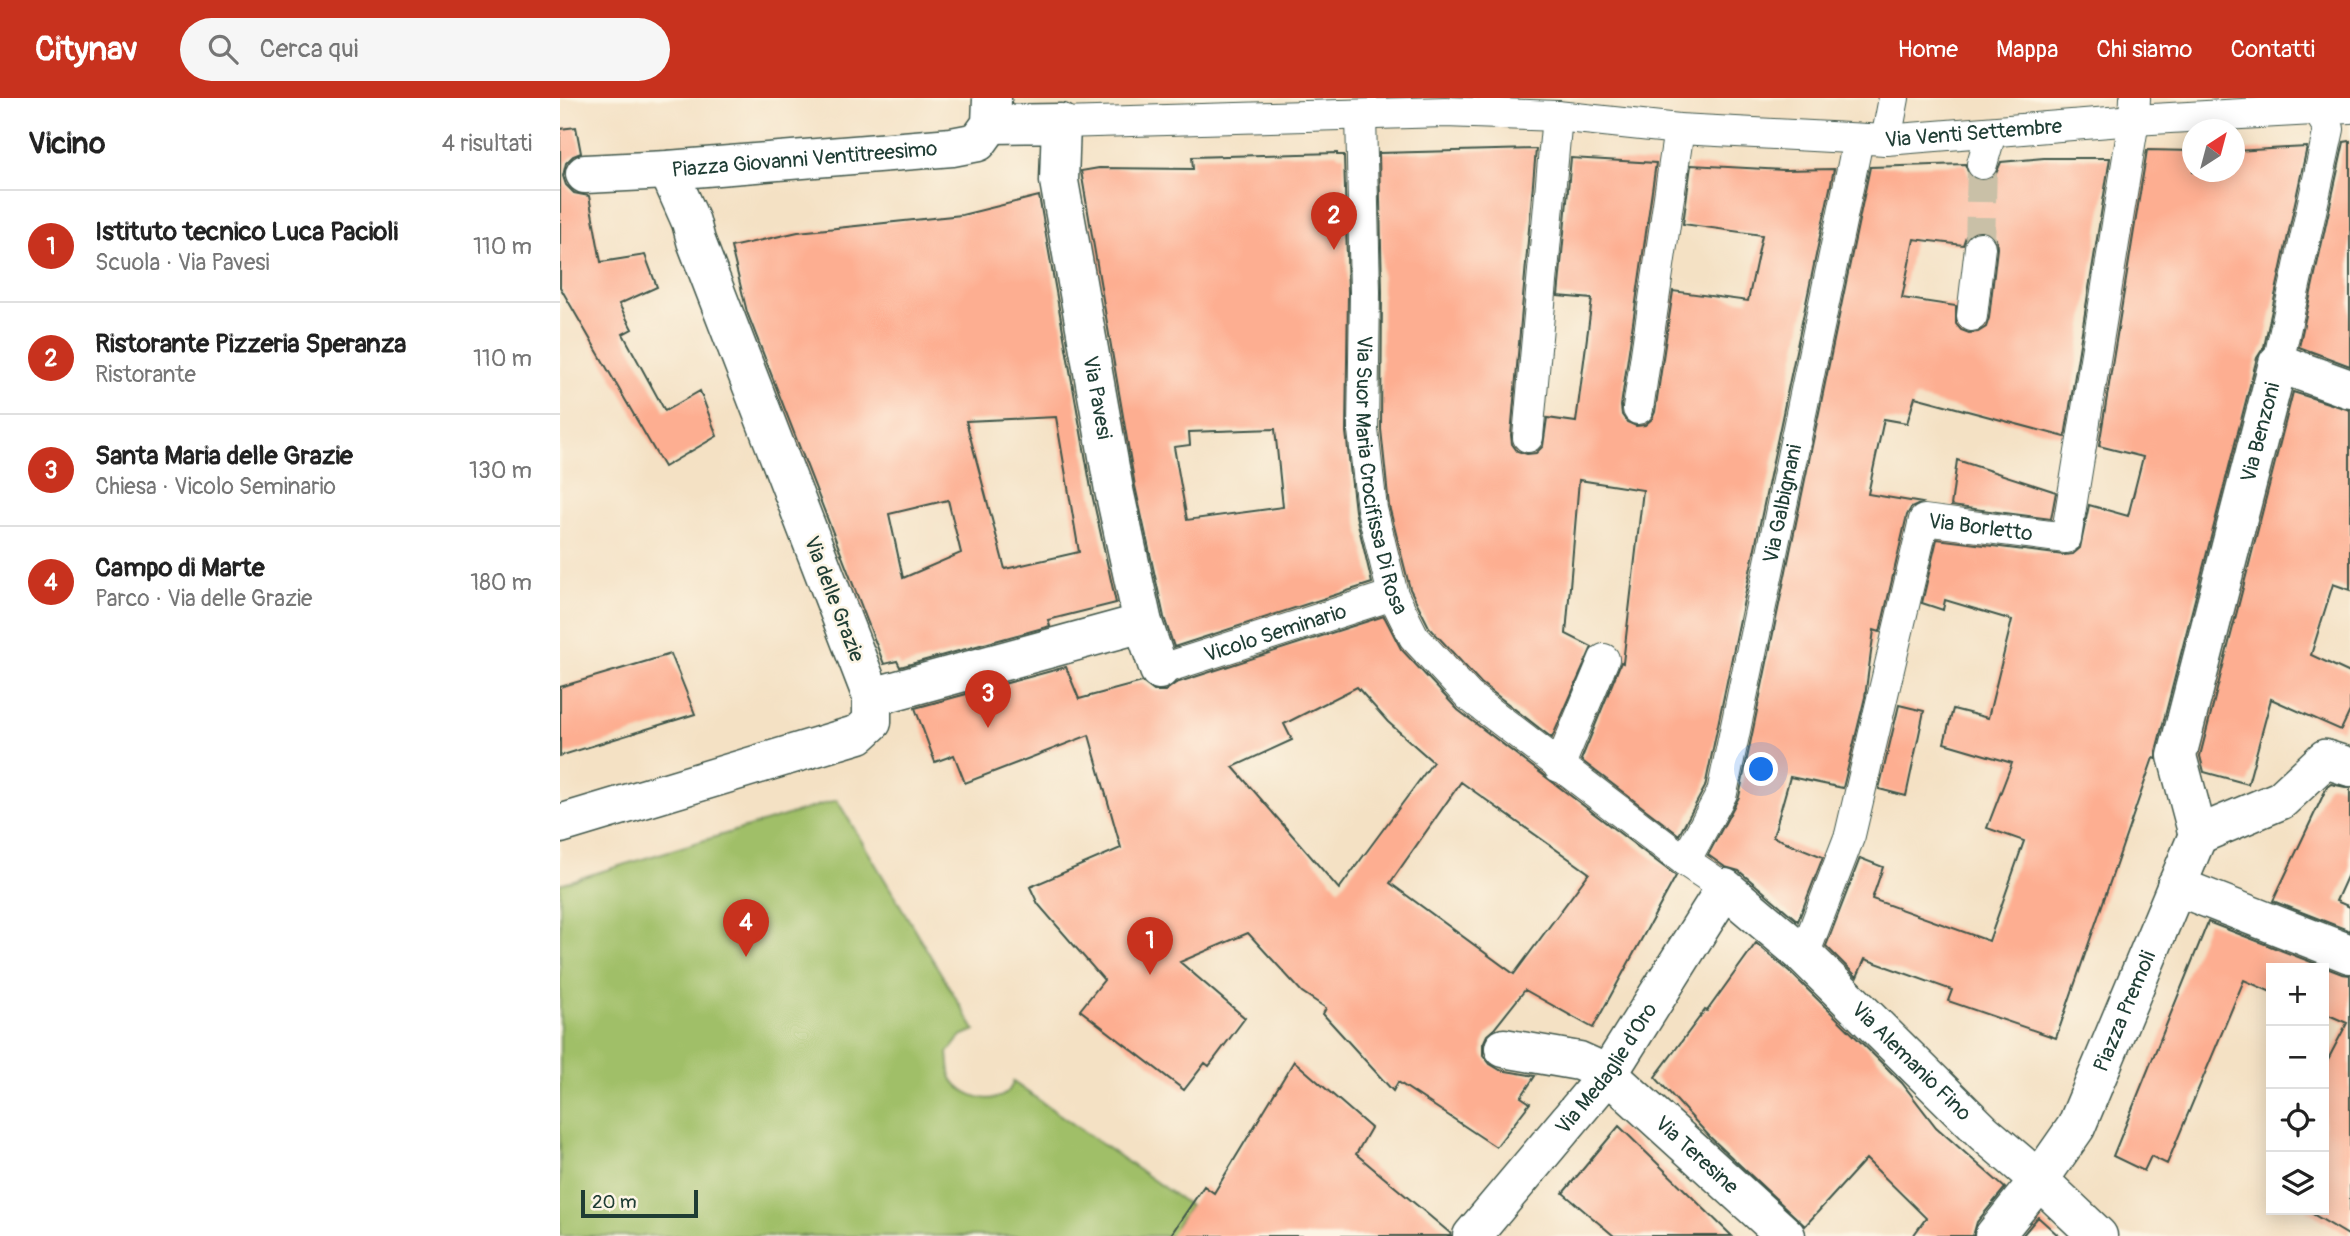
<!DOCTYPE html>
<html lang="it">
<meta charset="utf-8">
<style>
:root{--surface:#fff;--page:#f6f6f6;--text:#222;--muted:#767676;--line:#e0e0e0;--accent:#c8321e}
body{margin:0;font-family:Pangolin,sans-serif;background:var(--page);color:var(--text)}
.controls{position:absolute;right:21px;bottom:21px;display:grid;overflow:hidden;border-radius:0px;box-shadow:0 4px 18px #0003}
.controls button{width:63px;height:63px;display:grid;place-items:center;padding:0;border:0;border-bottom:2px solid var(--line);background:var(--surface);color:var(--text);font:35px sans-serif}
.compass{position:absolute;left:1622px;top:21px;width:63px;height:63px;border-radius:50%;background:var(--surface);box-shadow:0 4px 18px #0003;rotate:36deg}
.scale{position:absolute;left:21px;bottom:18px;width:117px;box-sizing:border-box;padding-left:7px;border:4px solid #1f3d34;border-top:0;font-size:19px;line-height:24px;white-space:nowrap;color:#1f3d34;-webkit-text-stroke:5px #fcf5e5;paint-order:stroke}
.you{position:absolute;left:1202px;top:672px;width:24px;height:24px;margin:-18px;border:5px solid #fff;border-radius:50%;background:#1a73e8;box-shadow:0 0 0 10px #1a73e833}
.badge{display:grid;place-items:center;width:46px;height:46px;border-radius:50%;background:var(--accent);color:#fff;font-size:23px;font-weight:700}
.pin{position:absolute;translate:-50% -58px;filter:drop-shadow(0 2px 4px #0008)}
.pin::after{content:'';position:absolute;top:37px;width:24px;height:21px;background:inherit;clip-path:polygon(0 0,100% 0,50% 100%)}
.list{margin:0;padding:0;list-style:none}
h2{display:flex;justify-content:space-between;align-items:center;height:91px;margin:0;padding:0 28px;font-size:30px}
h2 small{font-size:23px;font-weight:400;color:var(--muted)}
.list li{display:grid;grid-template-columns:46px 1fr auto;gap:21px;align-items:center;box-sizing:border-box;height:112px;padding:0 28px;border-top:2px solid var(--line)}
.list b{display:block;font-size:26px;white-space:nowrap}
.list p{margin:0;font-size:23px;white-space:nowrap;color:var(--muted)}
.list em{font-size:23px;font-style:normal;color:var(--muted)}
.icon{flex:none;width:38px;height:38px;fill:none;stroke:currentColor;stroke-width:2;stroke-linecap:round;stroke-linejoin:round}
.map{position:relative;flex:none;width:1790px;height:1138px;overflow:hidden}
header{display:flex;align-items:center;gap:42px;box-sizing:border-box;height:98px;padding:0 35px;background:var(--accent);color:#fff}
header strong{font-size:33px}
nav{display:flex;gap:38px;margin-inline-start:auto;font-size:24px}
.search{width:490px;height:63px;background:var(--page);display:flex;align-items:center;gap:18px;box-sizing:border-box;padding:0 24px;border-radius:38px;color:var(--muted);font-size:26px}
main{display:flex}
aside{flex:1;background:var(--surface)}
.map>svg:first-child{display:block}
.green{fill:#a0bf67;stroke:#607e4e;stroke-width:2}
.building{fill:#fdae91;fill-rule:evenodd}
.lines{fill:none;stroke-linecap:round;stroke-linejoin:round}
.pedestrian-tunnel{stroke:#c9c0a7;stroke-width:30;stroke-dasharray:30 15;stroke-linecap:butt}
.pedestrian-casing{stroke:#3f564a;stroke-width:32}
.minor-casing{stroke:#3f564a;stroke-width:41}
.pedestrian{stroke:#fff;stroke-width:30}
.minor{stroke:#fff;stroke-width:38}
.labels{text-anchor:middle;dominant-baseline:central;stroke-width:5;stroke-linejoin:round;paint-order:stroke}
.street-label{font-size:21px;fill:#1f3d34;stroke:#fcf5e5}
</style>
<header>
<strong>Citynav</strong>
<div class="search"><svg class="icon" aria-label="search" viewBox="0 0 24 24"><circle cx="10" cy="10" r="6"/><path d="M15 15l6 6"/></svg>Cerca qui</div>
<nav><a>Home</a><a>Mappa</a><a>Chi siamo</a><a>Contatti</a></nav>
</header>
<main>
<aside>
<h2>Vicino<small>4 risultati</small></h2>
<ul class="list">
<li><span class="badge">1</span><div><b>Istituto tecnico Luca Pacioli</b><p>Scuola · Via Pavesi</p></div><em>110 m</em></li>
<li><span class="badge">2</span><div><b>Ristorante Pizzeria Speranza</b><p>Ristorante</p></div><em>110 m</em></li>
<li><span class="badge">3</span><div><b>Santa Maria delle Grazie</b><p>Chiesa · Vicolo Seminario</p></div><em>130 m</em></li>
<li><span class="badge">4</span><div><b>Campo di Marte</b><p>Parco · Via delle Grazie</p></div><em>180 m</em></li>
</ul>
</aside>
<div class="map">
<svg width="1790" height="1138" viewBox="0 0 1790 1138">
<rect width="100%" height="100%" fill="#fcf5e5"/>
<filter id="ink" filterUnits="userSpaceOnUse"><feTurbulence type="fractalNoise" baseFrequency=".0143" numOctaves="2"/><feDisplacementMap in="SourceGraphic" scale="14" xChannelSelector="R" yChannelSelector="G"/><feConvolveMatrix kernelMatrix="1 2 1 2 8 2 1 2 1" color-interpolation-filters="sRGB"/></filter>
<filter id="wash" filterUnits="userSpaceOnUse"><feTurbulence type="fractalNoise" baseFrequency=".00686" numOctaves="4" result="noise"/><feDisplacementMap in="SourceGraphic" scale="28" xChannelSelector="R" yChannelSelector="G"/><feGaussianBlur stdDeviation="1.57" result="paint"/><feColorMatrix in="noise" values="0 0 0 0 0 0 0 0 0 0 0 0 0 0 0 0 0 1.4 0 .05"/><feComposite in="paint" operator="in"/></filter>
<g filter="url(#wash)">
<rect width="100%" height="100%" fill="#f4e1c4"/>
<path class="green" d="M277 702 415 932 401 938 388 955C389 962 389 972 391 978 400 1000 445 1013 453 984L630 1108 616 1128 630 1138H0V786Z"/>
<g id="blocks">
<path class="building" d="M16 29 21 55 13 58 6 65 3 78 6 87 14 95 29 98 41 164 85 157 97 189 59 206 72 231 63 236 105 313 140 293 157 338 104 369 0 189V31Z
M1790 43V268L1739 249 1784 44Z
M1747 49 1704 249 1697 260 1596 653V661L1593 660 1496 940 1388 903 1392 892 1305 861 1297 879 1266 848 1300 760 1323 769 1312 801 1429 843 1464 743 1427 730 1452 665 1384 645 1393 611 1428 620 1452 522 1385 502 1383 512 1362 505 1377 441 1504 457 1513 456 1520 450 1529 407 1568 418 1583 359 1539 348 1587 52 1633 53V74H1675V53Z
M976 51 951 337 952 346 957 353 967 356 976 355 983 348 987 320 1016 324 1032 201 998 198 1011 60 1096 65 1061 308 1062 317 1067 324 1076 328 1085 327 1092 321 1095 314 1113 193 1188 203 1202 137 1123 126 1131 67 1224 72 1274 71 1145 689 1119 737 1021 662 1061 564 1063 565 1083 392 1019 382 1006 536 1032 549 992 640 921 585 869 529 850 491 829 408 821 331 822 194 819 55Z
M777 55V57H784L788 194 786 334 795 413 812 485 614 549 604 519 575 388 521 73 539 70 633 71 632 59ZM715 331 723 409 627 422 614 349 630 347 629 334Z
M1484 60H1550L1505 339 1355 299 1347 325 1324 321 1308 396 1362 405 1351 410 1347 417 1320 534 1314 532 1305 599 1283 690 1230 679 1213 739 1263 759 1238 823 1179 773 1165 769 1148 757 1179 699 1310 69 1405 66 1410 79 1418 83H1425L1435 78 1441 64ZM1421 132 1431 135 1436 141 1437 150 1429 220 1426 229 1418 234 1409 235 1401 232 1396 226V208L1342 200 1354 141 1403 147 1406 138 1412 133Z
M479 98 532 396 556 505 488 522 490 528 340 569 337 563 324 566 187 214 171 149 238 134 402 117ZM496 319 519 454 445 471 406 323ZM388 402 401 455 343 480 329 416Z
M1733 294 1790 312V492L1773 486 1751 557 1790 575V613L1781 632 1711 601 1688 686 1644 674 1640 658Z
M1397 362 1496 394 1491 421 1391 408Z
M824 518 841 551 898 612 1116 778 1033 930 965 892 934 931 927 937 923 946V957L930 966 940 972 975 978 961 999 970 1005 936 1049 838 984 833 993 763 916 766 910 742 894 688 835 620 864 685 920 649 968 645 965 624 992 520 912 544 882 478 806 470 789 561 750 529 637 405 685 394 657 375 664 355 610 506 569 519 601 582 584 594 593H605L616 585ZM797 589 828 624 873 664 779 791 673 669 732 642 724 626ZM901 684 1029 775 954 876 830 785Z
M111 556 135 616 0 658V589Z
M1339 607 1364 613 1346 698 1319 691Z
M1771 686 1790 690V772L1776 803 1790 809V833L1713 803 1767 689Z
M1648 824 1782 876 1790 877V1138L1746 1112H1764V969L1787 925 1764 915V870H1711V894L1684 882 1607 1066 1591 1058 1584 1073 1553 1058Z
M1196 845 1229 873 1342 985 1376 1029 1445 1090 1417 1124 1413 1138H1353L1366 1120 1306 1061 1245 1128 1150 1039 1095 979 1145 912 1147 913Z
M734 963 811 1030 796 1056 890 1135 891 1138H610L644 1088 654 1095Z
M1059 1028 1172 1138H1054L1003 1095Z
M1478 1119 1499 1138H1462Z"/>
</g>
</g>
<g filter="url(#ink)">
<use href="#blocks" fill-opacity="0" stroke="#3f564a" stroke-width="2"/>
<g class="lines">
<path class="pedestrian-tunnel" d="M1420 149 1422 66"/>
<defs>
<g id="pedestrian">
<path id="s1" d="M801 17 805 194 803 332 812 411 833 497 854 539 909 598 1125 763 1165 790"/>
<path id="s2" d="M501 25 885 14 997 18 1119 31 1326 42 1574 22 1790 10"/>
<path d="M1326 42 1334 0"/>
<path d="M1422 66 1431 35"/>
<path d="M1412 218 1420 149"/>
<path d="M1718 265 1769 31 1757 11"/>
<path d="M1078 311 1119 31"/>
<path d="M968 339 997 18"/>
<path id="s3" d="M599 572 833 497"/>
<path d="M999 669 1044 561"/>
<path id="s4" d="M1125 763 1162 695 1298 42"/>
<path id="s5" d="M1244 857 1290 737 1364 422 1506 440 1574 22 1575 0"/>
</g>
<g id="minor">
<path id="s6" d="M431 26 501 25 499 83 554 392 583 525 599 572"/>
<path id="s7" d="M25 76 108 72 392 49 418 44 431 26 432 1"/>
<path d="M312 599 583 525"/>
<path d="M0 726 299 636 312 624V599L136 143 131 124 108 72"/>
<path id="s8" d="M1638 737 1617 658 1718 265 1790 291"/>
<path d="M1638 737 1721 702 1765 661 1790 669"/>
<path d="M1616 788 1790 856"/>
<path id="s9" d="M944 950 1019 963 1048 976 1226 1138"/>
<path id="s10" d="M912 1138 1048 976 1165 790 1244 857 1424 1035 1479 1082 1538 1138"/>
<path id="s11" d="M1434 1138 1479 1082 1516 1029 1638 737"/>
</g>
</defs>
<use href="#pedestrian" class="pedestrian-casing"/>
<use href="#minor" class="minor-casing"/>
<use href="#pedestrian" class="pedestrian"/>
<use href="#minor" class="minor"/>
</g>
</g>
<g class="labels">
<g class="street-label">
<text stroke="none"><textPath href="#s2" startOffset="914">Via Venti Settembre</textPath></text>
<text stroke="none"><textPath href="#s7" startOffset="220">Piazza Giovanni Ventitreesimo</textPath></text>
<text stroke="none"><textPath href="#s6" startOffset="348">Via Pavesi</textPath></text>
<text stroke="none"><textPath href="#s8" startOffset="416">Via Benzoni</textPath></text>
<text stroke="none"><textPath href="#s1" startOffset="362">Via Suor Maria Crocifissa Di Rosa</textPath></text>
<text stroke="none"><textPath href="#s4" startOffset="373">Via Galbignani</textPath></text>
<text stroke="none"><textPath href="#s5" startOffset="509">Via Borletto</textPath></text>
<text transform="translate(274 501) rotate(69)">Via delle Grazie</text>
<text stroke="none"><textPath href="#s3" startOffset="122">Vicolo Seminario</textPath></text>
<text stroke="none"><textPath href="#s11" startOffset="262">Piazza Premoli</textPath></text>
<text stroke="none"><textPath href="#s10" startOffset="686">Via Alemanio Fino</textPath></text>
<text stroke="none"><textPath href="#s10" startOffset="215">Via Medaglie d'Oro</textPath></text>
<text stroke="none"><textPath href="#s9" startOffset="228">Via Teresine</textPath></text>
</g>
</g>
</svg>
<div class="controls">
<button>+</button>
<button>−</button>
<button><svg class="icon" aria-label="locate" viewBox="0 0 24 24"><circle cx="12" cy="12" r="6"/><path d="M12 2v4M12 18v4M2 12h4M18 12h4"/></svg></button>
<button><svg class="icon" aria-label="layers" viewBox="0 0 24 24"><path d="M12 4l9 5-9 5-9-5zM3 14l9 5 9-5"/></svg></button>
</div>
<svg class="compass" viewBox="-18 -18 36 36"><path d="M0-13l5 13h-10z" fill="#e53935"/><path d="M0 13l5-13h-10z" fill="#767676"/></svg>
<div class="scale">20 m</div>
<div class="you"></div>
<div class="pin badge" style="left:590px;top:877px">1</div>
<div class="pin badge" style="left:774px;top:152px">2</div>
<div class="pin badge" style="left:428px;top:630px">3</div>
<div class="pin badge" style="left:186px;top:859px">4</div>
</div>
</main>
